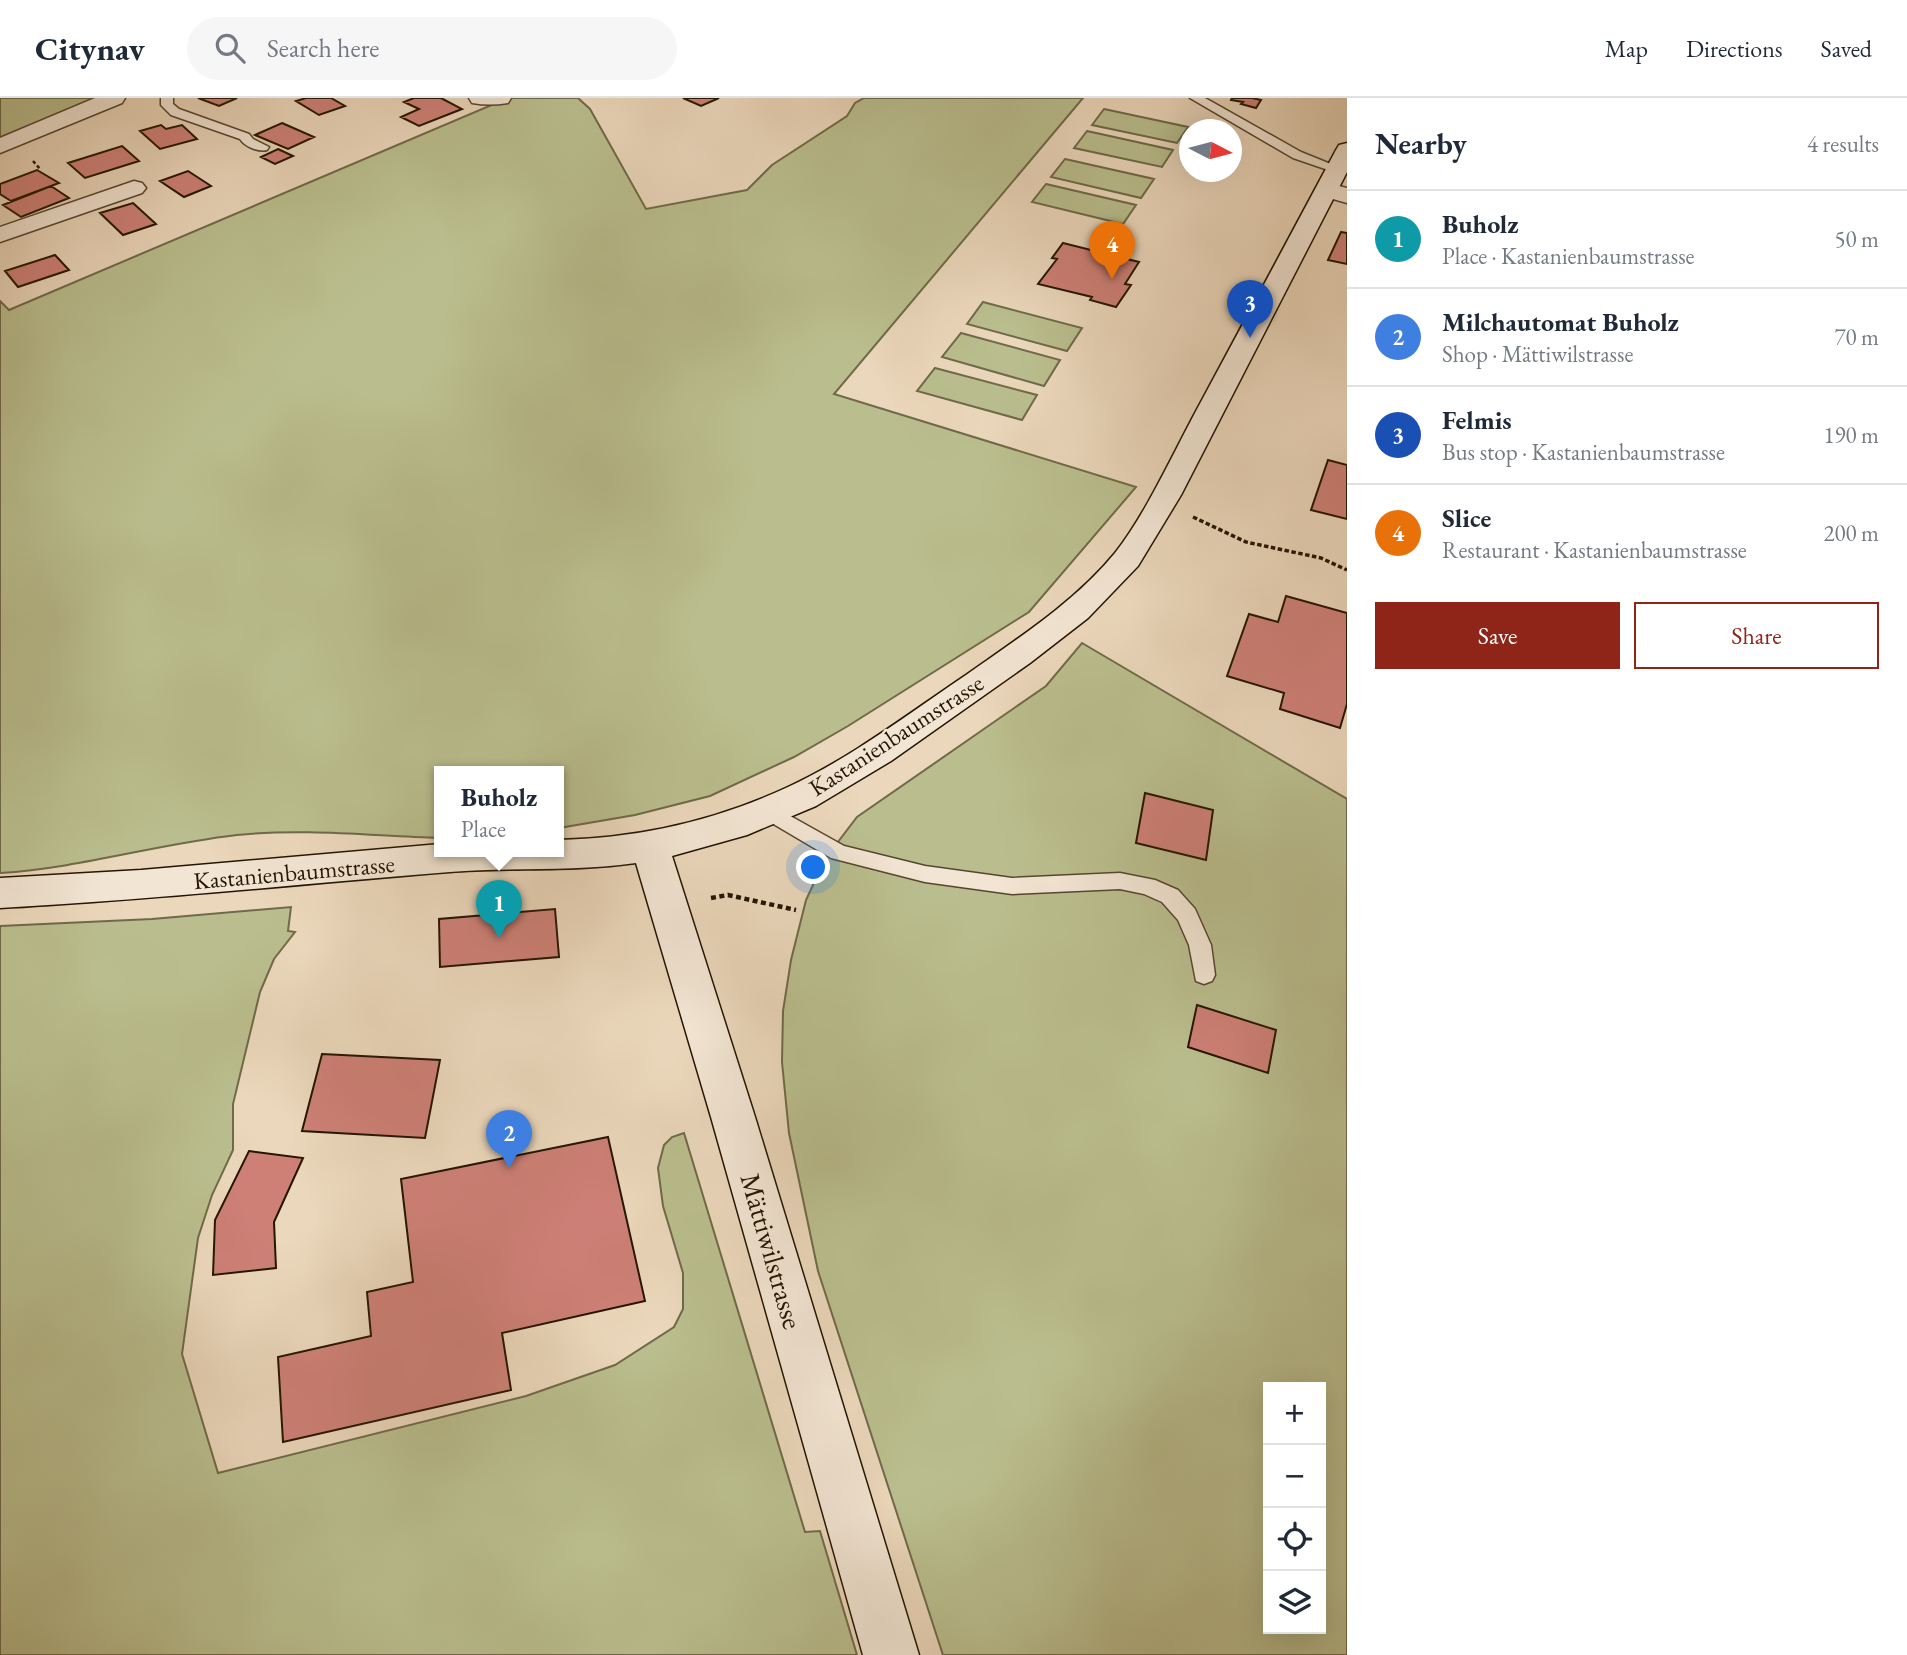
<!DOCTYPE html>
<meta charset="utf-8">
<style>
:root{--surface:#fff;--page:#f6f6f7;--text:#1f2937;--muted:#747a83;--line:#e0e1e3;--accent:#8f2418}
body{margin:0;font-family:"EB Garamond",serif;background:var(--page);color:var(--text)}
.controls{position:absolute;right:21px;bottom:21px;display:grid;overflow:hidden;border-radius:0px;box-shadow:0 7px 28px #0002}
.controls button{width:63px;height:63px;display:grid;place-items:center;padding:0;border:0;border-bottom:2px solid var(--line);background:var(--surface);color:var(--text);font:35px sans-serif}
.compass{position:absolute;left:1179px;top:21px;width:63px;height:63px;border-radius:50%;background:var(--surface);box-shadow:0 7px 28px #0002;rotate:96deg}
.you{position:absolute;left:814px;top:770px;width:24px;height:24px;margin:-18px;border:5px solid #fff;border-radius:50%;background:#1a73e8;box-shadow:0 0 0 10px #1a73e833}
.badge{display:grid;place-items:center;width:46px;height:46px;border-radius:50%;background:var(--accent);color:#fff;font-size:23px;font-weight:700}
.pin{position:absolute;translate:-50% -58px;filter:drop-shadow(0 2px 4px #0008)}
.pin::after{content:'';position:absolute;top:37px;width:24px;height:21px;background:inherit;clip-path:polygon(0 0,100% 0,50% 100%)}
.popup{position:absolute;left:434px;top:668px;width:130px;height:91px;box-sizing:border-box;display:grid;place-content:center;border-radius:0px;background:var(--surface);filter:drop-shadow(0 2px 5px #0005);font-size:23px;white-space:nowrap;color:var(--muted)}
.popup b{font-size:26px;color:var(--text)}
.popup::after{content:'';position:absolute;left:50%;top:100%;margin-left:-14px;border:14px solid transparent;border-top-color:var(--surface)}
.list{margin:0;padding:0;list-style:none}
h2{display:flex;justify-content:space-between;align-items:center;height:91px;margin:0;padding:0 28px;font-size:30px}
h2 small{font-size:23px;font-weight:400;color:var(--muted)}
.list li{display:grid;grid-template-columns:46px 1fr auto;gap:21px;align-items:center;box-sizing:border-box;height:98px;padding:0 28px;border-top:2px solid var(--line)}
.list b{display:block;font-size:26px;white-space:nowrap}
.list p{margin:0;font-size:23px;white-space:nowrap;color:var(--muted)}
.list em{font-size:23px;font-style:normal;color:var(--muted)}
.actions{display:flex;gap:14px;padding:21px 28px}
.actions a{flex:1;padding:16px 0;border:2px solid var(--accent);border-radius:0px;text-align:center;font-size:24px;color:var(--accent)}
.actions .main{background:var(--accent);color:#fff}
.icon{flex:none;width:38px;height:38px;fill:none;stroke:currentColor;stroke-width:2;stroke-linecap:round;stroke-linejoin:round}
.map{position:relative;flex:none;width:1347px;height:1557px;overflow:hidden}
header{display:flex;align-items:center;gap:42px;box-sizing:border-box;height:98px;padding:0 35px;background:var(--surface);border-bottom:2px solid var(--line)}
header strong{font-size:33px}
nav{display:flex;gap:38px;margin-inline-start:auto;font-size:24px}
.search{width:490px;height:63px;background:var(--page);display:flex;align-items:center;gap:18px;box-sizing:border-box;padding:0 24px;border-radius:38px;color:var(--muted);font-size:26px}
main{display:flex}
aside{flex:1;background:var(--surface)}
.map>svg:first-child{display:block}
.green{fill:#babe8e;stroke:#6f6a48;stroke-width:2;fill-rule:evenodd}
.building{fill:#ce8077;stroke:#241501;stroke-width:2}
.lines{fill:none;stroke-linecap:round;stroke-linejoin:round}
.lane-casing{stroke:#564630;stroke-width:3}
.street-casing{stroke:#564630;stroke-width:3}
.secondary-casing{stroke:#241501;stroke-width:3}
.path-far2{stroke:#241501;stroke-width:2.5;stroke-dasharray:3.5 2.5;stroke-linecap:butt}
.path-far1{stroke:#241501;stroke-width:3.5;stroke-dasharray:4.5 2.5;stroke-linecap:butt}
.path{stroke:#241501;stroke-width:4.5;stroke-dasharray:5 3.5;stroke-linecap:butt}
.lane{fill:#f2e5d3;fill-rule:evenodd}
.street{fill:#f2e5d3;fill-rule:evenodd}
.secondary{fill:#f2e5d3;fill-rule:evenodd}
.labels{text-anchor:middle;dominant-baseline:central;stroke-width:5;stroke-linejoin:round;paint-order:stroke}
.street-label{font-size:24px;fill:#241501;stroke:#f2e5d3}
.near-street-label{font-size:28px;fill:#241501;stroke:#f2e5d3}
</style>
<header>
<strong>Citynav</strong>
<div class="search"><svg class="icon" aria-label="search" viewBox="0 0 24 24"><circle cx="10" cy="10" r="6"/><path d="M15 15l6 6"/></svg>Search here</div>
<nav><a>Map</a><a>Directions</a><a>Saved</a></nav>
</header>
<main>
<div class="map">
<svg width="1347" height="1557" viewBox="0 0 1347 1557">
<rect width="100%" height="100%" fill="#ebd7bb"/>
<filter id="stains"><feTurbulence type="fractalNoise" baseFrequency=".00286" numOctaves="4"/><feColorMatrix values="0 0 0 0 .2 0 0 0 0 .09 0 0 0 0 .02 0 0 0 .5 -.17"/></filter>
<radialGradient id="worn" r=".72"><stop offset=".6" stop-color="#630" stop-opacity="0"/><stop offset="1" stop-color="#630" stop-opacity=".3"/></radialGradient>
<path class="green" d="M0 0H100L0 43Z
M508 0H578L590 11 646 111 747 92 772 67 847 18 855 5 864 0H1083L834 296 1136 389 1029 514 848 628 794 659 710 698 635 717 559 730 558 674H440L439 740C372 738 305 730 237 737 157 746 80 770 0 775V203L9 212Z
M1104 11 1188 29 1177 45 1092 27Z
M1087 33 1173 52 1162 69 1074 50Z
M1065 61 1154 81 1141 100 1051 79Z
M1046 86 1136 107 1123 126 1032 104Z
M983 204 1082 230 1067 253 967 226Z
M961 235 1060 262 1044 288 942 259Z
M935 270 1037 297 1022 322 917 293Z
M1082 545 1347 701V1557H943L818 1173 789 1035 782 964 783 913 791 862 806 802 825 761 857 719 1046 588ZM1268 1289H1321V1531H1268Z
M291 809 288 833 295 834 274 861 260 894 233 1006V1052L212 1097 198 1140 182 1256 218 1375 526 1298 615 1267 674 1229 683 1211V1175L663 1108 658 1070 664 1047 672 1039 684 1035 805 1434 820 1433 857 1557H0V828L152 821Z"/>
<path class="building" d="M198 0H237L219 8Z
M306 0H331L345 8 319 17 296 3Z
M414 0H441L462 11 419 28 401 19 419 11 404 4Z
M683 0H719L701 8Z
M1232 0H1252L1261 2 1256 10 1241 6 1243 4 1231 2Z
M282 25 314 39 288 51 255 37Z
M161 27 166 31 182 27 197 41 160 51 140 33Z
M122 48 139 63 85 80 68 65Z
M278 51 293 58 275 66 261 59Z
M37 72 59 85 11 103 0 96V86Z
M188 73 211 88 184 99 160 83Z
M51 88 69 100 21 119 3 107Z
M133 105 156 126 123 137 100 115Z
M1341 134 1347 135V166L1328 162Z
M1063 145 1139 164 1125 186 1131 187 1116 209 1090 202 1092 199 1038 186 1057 161 1052 160Z
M55 157 69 172 18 189 5 173Z
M1328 362 1347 367V421L1311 412Z
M1286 498 1347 515V606L1340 630 1280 611 1284 595 1227 578 1249 516 1278 524Z
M1145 695 1213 712 1206 762 1136 745Z
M555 811 559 859 440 869 439 821Z
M1197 907 1276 932 1268 975 1188 949Z
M322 956 440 962 425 1040 302 1033Z
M608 1039 645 1203 502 1235 511 1292 283 1344 278 1259 371 1238 367 1194 413 1184 401 1081Z
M249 1053 303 1060 274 1124 276 1170 213 1177 215 1122Z"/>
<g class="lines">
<defs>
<path id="lane" d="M161 0H173V6L179 11 249 36 253 41 269 49 267 52C259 54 245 49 240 41L171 17 161 7Z
M1190 0H1205L1301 54 1343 71 1337 75 1293 60Z
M767 705 844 748 925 768 1012 780 1120 775 1155 782 1178 792 1195 811 1211 847 1215 877 1212 883 1204 886 1196 883 1189 847 1178 822 1162 804 1144 796 1120 791 1012 796 925 784 831 760 760 718 757 713 760 708Z"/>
<path id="street" d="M95 0H125L122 5 0 55V40Z
M469 0H511L508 5C496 7 484 7 472 5Z
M134 83 142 85 146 90 142 95 0 144V129Z
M1327 85 1347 90V105L1319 97 1315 92 1319 87Z"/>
<path id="secondary" d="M1347 45V74L1181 397 1138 468 1088 520 1030 565 891 663 816 708 747 737 672 758 755 1019 919 1557H863L711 1019 636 765C574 774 512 769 450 774 300 786 150 802 0 810V780L141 772 440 746V754H558V742C639 740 715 723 788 689 851 660 908 616 966 577 1017 541 1075 504 1115 455 1145 417 1172 358 1195 315 1242 228 1289 140 1336 52L1339 47Z"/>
</defs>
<use href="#lane" class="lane-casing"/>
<use href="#street" class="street-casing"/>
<use href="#secondary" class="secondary-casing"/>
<path class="path-far2" d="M33 63 41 72"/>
<path class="path-far1" d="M1193 419 1246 444 1321 460 1347 472"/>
<path class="path" d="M711 800 728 797 796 812"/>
<use href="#lane" class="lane"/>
<use href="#street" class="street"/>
<use href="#secondary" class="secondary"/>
</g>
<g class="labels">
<g class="street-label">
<text transform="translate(896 637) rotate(-33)">Kastanienbaumstrasse</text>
<text transform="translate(294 774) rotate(-5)">Kastanienbaumstrasse</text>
</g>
<g class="near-street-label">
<text transform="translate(772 1153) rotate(74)">Mättiwilstrasse</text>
</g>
</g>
<rect width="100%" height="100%" filter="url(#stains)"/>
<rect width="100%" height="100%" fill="url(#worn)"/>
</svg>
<div class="controls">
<button>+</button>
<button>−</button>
<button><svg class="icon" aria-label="locate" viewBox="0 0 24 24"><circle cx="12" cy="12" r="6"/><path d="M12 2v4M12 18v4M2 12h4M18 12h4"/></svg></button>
<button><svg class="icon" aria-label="layers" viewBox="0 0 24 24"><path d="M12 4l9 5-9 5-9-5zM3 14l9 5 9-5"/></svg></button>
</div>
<svg class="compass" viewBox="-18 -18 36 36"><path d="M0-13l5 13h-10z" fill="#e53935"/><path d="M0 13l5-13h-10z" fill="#747a83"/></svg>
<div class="you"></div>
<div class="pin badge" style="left:499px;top:840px;background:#0f9aa8">1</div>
<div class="popup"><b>Buholz</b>Place</div>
<div class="pin badge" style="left:509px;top:1070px;background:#3f7fe0">2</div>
<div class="pin badge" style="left:1250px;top:240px;background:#1a4fb4">3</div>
<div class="pin badge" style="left:1112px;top:181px;background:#e8710a">4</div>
</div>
<aside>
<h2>Nearby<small>4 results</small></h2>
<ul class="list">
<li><span class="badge" style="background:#0f9aa8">1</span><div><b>Buholz</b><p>Place · Kastanienbaumstrasse</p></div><em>50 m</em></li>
<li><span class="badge" style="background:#3f7fe0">2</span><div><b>Milchautomat Buholz</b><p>Shop · Mättiwilstrasse</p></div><em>70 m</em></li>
<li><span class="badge" style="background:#1a4fb4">3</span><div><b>Felmis</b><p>Bus stop · Kastanienbaumstrasse</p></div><em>190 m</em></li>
<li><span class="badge" style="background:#e8710a">4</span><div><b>Slice</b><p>Restaurant · Kastanienbaumstrasse</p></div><em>200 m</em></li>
</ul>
<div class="actions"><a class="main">Save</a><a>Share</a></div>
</aside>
</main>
